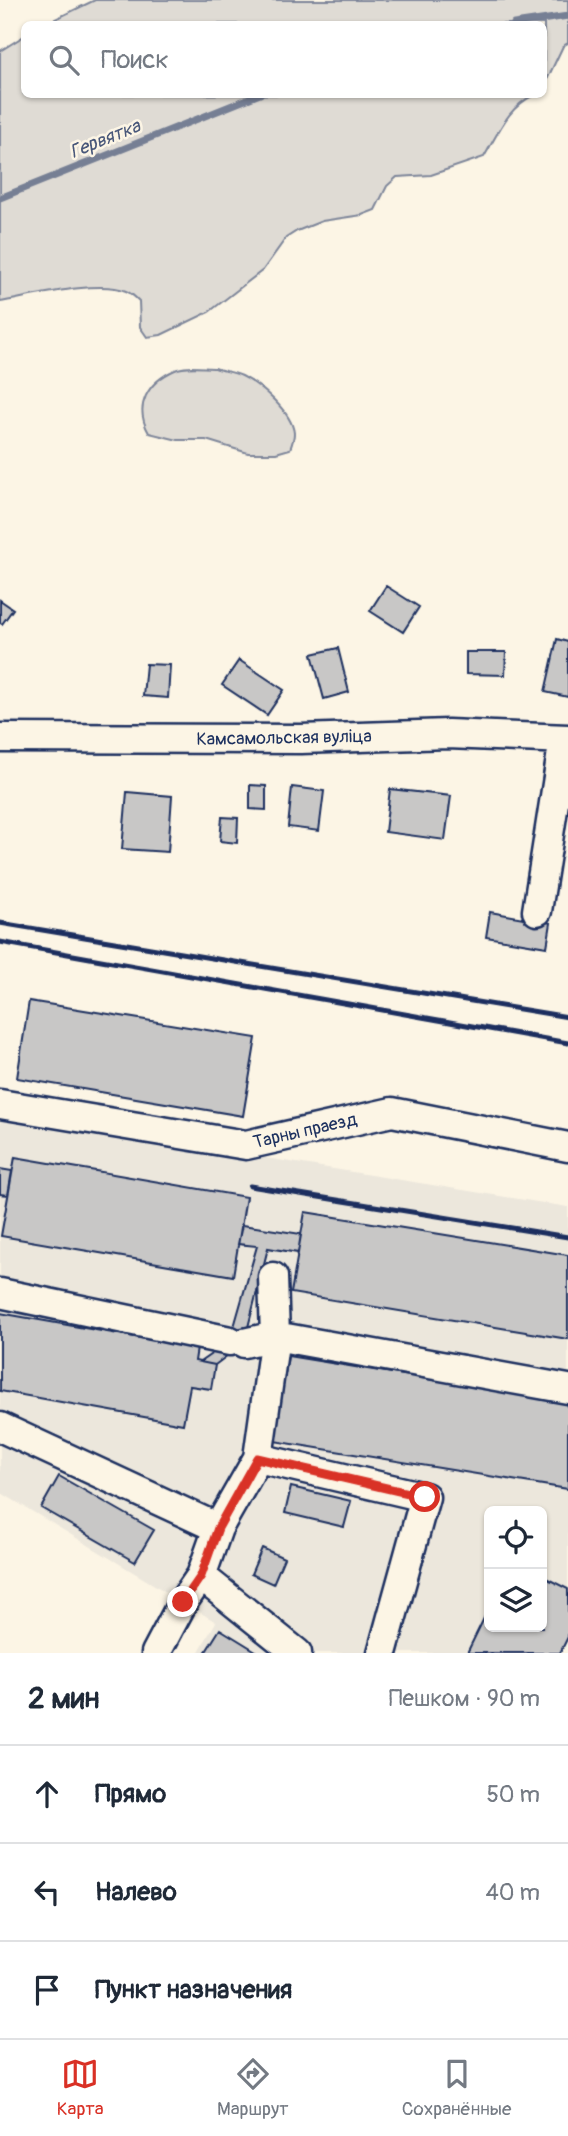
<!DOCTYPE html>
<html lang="ru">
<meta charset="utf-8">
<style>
:root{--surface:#fff;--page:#f6f6f7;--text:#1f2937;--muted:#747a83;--line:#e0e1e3;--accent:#d93025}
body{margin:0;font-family:Pangolin,sans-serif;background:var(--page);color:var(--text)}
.controls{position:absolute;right:21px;bottom:21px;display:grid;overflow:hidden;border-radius:10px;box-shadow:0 2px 5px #0004}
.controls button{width:63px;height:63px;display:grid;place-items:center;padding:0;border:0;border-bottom:2px solid var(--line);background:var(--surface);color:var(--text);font:35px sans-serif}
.stop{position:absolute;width:21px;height:21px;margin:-16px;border:5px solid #d93025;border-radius:50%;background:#fff}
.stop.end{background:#d93025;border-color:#fff;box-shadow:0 2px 7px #0008}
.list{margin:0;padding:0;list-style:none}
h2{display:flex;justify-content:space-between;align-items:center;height:91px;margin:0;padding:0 28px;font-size:30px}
h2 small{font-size:23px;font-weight:400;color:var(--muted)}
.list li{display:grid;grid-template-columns:46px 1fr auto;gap:21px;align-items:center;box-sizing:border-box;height:98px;padding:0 28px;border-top:2px solid var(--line)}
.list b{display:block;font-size:26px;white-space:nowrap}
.list em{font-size:23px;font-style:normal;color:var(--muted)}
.icon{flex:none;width:38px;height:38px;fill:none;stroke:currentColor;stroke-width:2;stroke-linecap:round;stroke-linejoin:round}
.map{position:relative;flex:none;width:568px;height:1653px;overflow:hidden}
.search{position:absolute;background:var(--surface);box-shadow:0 2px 5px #0004;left:21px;right:21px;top:21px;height:77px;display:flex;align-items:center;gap:18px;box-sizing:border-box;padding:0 24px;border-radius:10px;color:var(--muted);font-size:26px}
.sheet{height:385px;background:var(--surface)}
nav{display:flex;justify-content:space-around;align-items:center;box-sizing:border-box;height:98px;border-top:2px solid var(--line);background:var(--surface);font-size:19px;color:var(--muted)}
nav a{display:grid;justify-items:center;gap:4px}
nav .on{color:var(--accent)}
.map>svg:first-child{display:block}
.built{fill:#ece7dc;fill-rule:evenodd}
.green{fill:#dfdbd4;stroke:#7d8599;stroke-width:2}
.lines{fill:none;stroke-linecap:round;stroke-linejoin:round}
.stream{stroke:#767f94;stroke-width:7}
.building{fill:#c8c7c6;stroke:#1b2f5e;stroke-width:2}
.minor-casing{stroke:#1b2f5e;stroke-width:33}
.minor{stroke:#fcf5e5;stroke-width:28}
.rail{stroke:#1b2f5e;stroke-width:5}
.route{stroke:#d93025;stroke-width:9}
.labels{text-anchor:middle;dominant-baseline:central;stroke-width:5;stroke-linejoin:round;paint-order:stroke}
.street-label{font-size:18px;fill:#1b2f5e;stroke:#fcf5e5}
.water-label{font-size:19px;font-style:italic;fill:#485779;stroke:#fcf5e5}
</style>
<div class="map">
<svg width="568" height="1653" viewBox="0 0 568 1653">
<rect width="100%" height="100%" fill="#fcf5e5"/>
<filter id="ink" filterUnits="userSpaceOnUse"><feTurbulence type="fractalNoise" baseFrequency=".0143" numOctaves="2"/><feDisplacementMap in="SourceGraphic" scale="14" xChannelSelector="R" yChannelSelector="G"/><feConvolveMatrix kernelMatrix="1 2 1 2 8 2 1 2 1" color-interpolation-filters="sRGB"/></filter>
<g filter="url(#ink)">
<path class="built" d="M0 1115 568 1207V1637L560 1653H198L216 1622 0 1492ZM489 1511H542V1627H489Z"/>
<path class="green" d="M95 0H568V43L563 46 544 86V24H45Z
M24 36V94L534 95C507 108 499 132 484 157L431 175 397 177 387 186 375 210 362 215 322 221 297 231 286 238 263 270 209 312 161 335 147 337 140 327 139 301C135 297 131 293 126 291 99 279 30 297 0 302V51Z
M215 368C223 371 234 372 242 376 260 385 292 412 294 433 294 439 292 444 290 449L276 453H248L206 440H178L149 433C133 406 148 382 175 370 185 365 203 368 215 368Z"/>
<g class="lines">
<path class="stream" d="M514 24 568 16
M0 198 260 94"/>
</g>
<path class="building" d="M386 586 419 607 403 632 370 611Z
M0 600 13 609 2 624 0 623Z
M557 639 568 642V697L545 692Z
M338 648 349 692 324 699 312 654Z
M466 652H506L505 675 466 674Z
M239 660 284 690 267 715 222 685Z
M146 664 170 665 168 698 143 696Z
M250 785 266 786V810L250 809Z
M292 787 324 791 319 831 288 827Z
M390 789 451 796 445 840 385 832Z
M127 792 172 796 168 852 122 849Z
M222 817 238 818 237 843 220 841Z
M490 912 551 923 547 947 486 937Z
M29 1001 256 1038 243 1116 17 1078Z
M15 1157 246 1197 233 1276 1 1236Z
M0 1169 12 1171 8 1195 0 1194Z
M305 1212 568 1255V1339L291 1293Z
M242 1225 301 1234 298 1253 268 1248 244 1343 215 1365 200 1362 230 1341 257 1246 238 1244Z
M0 1313 197 1348 195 1361 215 1365 211 1389 190 1386 183 1424 0 1391Z
M288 1356 568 1402V1489L274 1441Z
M59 1476 154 1530 135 1562 41 1508Z
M291 1487 351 1501 344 1527 285 1513Z
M262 1548 284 1558 273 1584 251 1574Z
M542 1576 568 1589V1637L560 1653H467L489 1608V1627H542Z
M220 1629 259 1653H205Z"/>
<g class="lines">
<defs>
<path id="minor" d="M0 738 301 739 448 734 568 739
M537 911 564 739
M0 1104 246 1145 392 1112 568 1147
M0 1293 230 1341
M244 1343 275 1336 568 1389
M0 1427 218 1528
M258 1458 275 1336 273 1277
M201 1576 297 1653
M156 1653 183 1602 201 1576 218 1528 258 1458 425 1497 382 1653"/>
</defs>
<use href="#minor" class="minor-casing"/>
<use href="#minor" class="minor"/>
<path class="rail" d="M0 923 568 1017
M0 942 568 1043
M250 1186 568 1237"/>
</g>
</g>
<g class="lines" filter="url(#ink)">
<path class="route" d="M183 1602 201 1576 218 1528 257 1458 425 1497"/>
</g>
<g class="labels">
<g class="street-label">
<text transform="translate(284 738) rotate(-1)">Камсамольская вуліца</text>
<text transform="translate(305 1131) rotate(-13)">Тарны праезд</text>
</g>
<g class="water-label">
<text transform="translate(105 139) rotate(-22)">Гервятка</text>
</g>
</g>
</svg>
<div class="controls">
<button><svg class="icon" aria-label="locate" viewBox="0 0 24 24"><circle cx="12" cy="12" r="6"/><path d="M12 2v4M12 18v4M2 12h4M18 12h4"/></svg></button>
<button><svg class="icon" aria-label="layers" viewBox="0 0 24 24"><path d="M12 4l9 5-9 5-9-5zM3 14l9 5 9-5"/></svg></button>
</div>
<div class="stop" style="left:425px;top:1497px"></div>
<div class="stop end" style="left:183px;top:1602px"></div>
<div class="search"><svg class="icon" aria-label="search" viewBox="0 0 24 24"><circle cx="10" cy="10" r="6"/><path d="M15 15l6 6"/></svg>Поиск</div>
</div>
<section class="sheet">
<h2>2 мин<small>Пешком · 90 m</small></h2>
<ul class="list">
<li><svg class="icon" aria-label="ahead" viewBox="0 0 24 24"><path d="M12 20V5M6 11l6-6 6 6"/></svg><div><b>Прямо</b></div><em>50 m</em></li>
<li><svg class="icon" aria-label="left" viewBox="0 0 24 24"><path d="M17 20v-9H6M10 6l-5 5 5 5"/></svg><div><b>Налево</b></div><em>40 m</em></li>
<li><svg class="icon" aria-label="arrive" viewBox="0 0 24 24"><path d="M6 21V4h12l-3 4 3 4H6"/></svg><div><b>Пункт назначения</b></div></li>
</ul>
</section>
<nav>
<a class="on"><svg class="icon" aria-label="map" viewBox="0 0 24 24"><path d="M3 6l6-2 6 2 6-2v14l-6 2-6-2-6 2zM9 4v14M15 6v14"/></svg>Карта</a>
<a><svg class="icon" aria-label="directions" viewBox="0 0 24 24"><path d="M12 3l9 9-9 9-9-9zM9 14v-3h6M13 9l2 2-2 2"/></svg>Маршрут</a>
<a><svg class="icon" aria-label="saved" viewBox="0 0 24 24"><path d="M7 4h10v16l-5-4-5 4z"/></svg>Сохранённые</a>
</nav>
